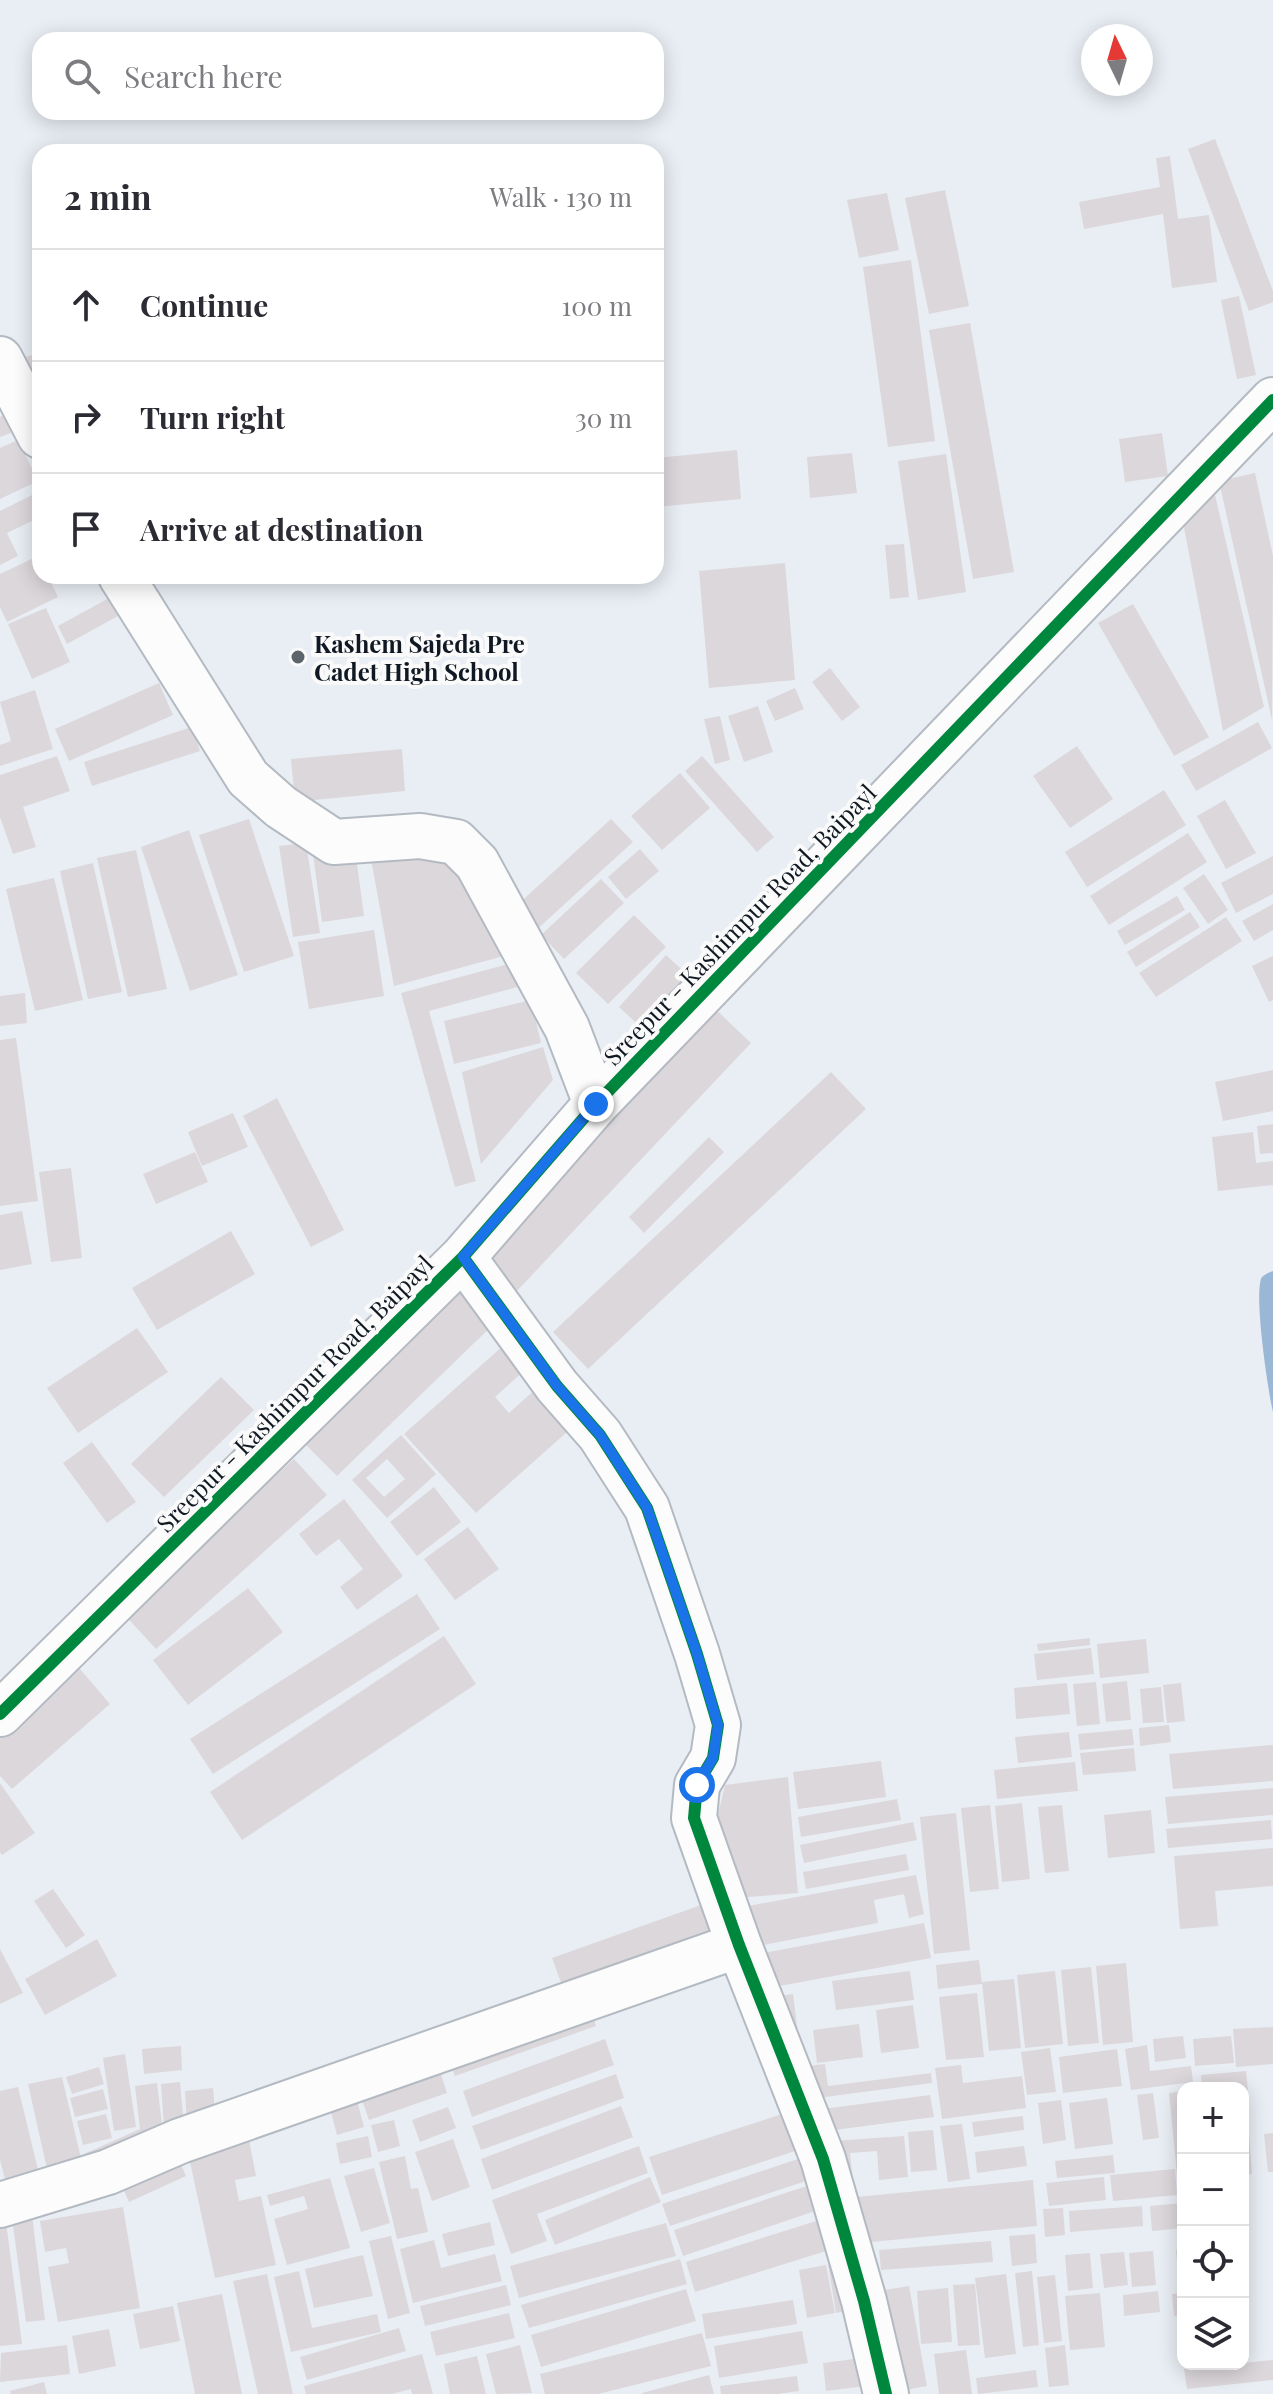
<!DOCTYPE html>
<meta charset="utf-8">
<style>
:root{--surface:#fff;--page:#f2f2f3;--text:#2b2b33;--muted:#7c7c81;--line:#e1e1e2}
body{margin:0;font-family:"Playfair Display",serif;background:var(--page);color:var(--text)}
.controls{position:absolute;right:24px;bottom:24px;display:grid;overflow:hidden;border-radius:16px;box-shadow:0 4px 20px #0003}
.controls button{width:72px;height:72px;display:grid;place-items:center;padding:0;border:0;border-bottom:2px solid var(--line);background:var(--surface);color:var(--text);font:40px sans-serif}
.compass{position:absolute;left:1081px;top:24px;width:72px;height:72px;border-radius:50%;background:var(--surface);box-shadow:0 4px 20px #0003;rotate:355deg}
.stop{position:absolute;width:24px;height:24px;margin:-18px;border:6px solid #1a73e8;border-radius:50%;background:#fff}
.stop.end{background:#1a73e8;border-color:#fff;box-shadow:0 2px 8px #0008}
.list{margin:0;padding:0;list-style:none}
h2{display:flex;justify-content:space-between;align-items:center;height:104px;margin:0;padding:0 32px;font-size:34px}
h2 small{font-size:26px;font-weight:400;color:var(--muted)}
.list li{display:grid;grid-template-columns:52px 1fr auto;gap:24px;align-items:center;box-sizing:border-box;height:112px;padding:0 32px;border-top:2px solid var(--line)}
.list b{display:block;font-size:30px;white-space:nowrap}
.list em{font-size:26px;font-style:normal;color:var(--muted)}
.icon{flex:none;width:44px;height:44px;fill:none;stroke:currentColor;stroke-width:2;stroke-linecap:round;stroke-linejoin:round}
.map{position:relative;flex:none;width:1273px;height:2394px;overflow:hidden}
.search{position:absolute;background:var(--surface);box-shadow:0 4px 20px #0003;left:32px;top:32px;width:632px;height:88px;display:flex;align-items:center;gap:20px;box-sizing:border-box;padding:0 28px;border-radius:24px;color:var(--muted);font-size:30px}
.panel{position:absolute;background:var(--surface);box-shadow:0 4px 20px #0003;left:32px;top:144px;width:632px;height:440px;border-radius:24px}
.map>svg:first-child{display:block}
.water{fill:#9bb7d6}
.building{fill:#dcd7db;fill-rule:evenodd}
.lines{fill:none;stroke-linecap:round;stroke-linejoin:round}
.minor-casing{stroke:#b3bac2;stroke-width:48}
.minor{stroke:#fcfcfd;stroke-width:44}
.cycleway-casing{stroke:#fafafa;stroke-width:17}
.cycleway{stroke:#00873e;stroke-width:12}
.route{stroke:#1a73e8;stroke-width:10}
.poi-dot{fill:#5c646c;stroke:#fafafa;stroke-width:3}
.labels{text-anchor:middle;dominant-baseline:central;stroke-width:8;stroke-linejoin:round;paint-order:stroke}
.poi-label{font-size:24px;font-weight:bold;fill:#101923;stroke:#fafafa;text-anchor:start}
.street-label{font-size:24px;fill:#101923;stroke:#fafafa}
</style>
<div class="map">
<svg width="1273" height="2394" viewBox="0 0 1273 2394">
<rect width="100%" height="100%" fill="#e9eef4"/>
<path class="water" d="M1273 1271V1412C1268 1392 1253 1291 1262 1277 1264 1275 1270 1272 1273 1271Z"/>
<path class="building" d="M1215 139 1273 291V302L1249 311 1188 149Z
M1170 156 1178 219 1209 215 1217 282 1172 288 1163 214 1084 229 1079 202 1160 187 1156 158Z
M945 190 969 306 929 314 905 198Z
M887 193 899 250 859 258 847 200Z
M911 260 935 441 888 447 863 267Z
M1239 296 1256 375 1237 379 1221 300Z
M970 323 1014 572 973 579 929 330Z
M40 353V400L36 401 25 357Z
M6 414 13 432 0 437V417Z
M1162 433 1168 476 1125 482 1119 439Z
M18 440 38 481 0 499V448Z
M737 450 741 499 656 507V458Z
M852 453 857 493 810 498 807 457Z
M946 454 966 592 918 600 898 461Z
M1255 473 1273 556 1272 720 1219 481Z
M1213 486 1264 707 1223 731 1181 512Z
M40 491V517L7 533 18 556 0 565V511Z
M904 544 909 597 890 599 885 545Z
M38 556 40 576H48L58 597 7 622 0 607V574Z
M785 563 795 680 709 688 699 571Z
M109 598 118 616 67 644 58 626Z
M1133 604 1209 737 1174 756 1098 623Z
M46 608 70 662 32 679 8 624Z
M830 668 860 707 842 721 812 682Z
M159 683 173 715 69 761 55 729Z
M795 688 804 709 775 721 766 701Z
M35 690 53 749 0 766V745L11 741 0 702Z
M758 706 773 752 744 762 728 716Z
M720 716 730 760 715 764 704 719Z
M1258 722 1272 748 1196 791 1181 765Z
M192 727 200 751 92 786 84 762Z
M1077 746 1113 799 1070 828 1033 776Z
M402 749 405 791 295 802 291 759Z
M57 756 70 791 23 807 36 847 13 854 0 817V775Z
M702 756 774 837 757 852 685 771Z
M680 773 710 808 662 850 631 816Z
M1164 790 1186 825 1087 887 1065 852Z
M1225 800 1256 853 1226 869 1197 816Z
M249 819 294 956 244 972 199 835Z
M611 819 633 842 535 931 514 908Z
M189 830 238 975 190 991 141 847Z
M1188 833 1207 862 1109 925 1090 896Z
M306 843 320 933 293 937 279 846Z
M446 845 511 954 394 986 369 848Z
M355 849 364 916 322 922 313 854Z
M640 849 659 871 626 899 608 877Z
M136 850 167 989 128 997 97 858Z
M1273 856V894L1236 913 1221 883Z
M93 863 122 992 88 999 60 871Z
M1204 874 1228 910 1208 924 1183 888Z
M54 878 83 1000 35 1011 6 889Z
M601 879 624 903 564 959 541 935Z
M1177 896 1185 910 1125 945 1117 931Z
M1273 904V930L1254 941 1242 921Z
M1190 912 1200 927 1136 967 1127 952Z
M634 915 666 947 608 1004 576 973Z
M1226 917 1242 941 1156 997 1139 973Z
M374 930 384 996 309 1009 298 942Z
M666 955 692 979 645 1031 619 1007Z
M1273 956V1000L1269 1002 1252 966Z
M519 961 525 985 429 1011 476 1181 455 1187 401 993Z
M25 993 27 1023 0 1026V996Z
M531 1000 541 1043 454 1064 444 1021Z
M710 1004 751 1043 515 1293 474 1254Z
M16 1038 38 1201 0 1206V1040Z
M543 1047 553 1080 481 1164 462 1072Z
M1273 1070V1111L1223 1121 1215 1082Z
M831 1072 866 1109 588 1369 553 1332Z
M277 1098 344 1230 311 1247 243 1116Z
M233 1113 248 1147 202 1166 188 1132Z
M1273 1124V1153L1260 1154 1257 1126Z
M1253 1132 1256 1163 1273 1161V1185L1218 1191 1212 1137Z
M709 1137 724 1152 644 1233 629 1217Z
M195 1152 208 1182 156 1204 143 1174Z
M71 1168 82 1258 51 1262 39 1172Z
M22 1211 32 1264 0 1270V1215Z
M231 1231 255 1274 157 1330 132 1288Z
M465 1281 500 1318 337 1476 301 1440Z
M137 1328 168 1372 78 1433 47 1388Z
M504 1345 526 1369 495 1397 509 1413 540 1385 576 1424 476 1513 404 1434Z
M221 1377 254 1410 164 1497 131 1464Z
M401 1435 436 1474 387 1518 352 1480ZM387 1459 405 1479 384 1497 366 1478Z
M92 1442 136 1502 107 1523 63 1463Z
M294 1459 327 1495 156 1649 123 1613Z
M434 1487 461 1522 417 1556 390 1522Z
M344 1499 403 1576 357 1610 340 1587 363 1569 339 1539 316 1556 299 1534Z
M468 1527 499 1569 455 1600 424 1559Z
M248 1588 283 1632 188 1705 153 1660Z
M417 1594 440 1629 213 1774 190 1739Z
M444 1636 476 1684 242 1840 210 1792Z
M1090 1638V1645L1038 1651 1037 1644Z
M1146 1639 1149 1673 1100 1678 1097 1644Z
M1091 1648 1094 1674 1037 1680 1034 1654Z
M73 1661 110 1704 12 1789 0 1776V1725Z
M1127 1681 1131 1720 1106 1722 1102 1684Z
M1096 1682 1100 1724 1077 1726 1073 1684Z
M1067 1683 1070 1714 1016 1719 1014 1688Z
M1181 1683 1185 1721 1167 1723 1163 1685Z
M1161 1687 1164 1722 1143 1723 1140 1689Z
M1169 1725 1171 1742 1140 1746 1139 1728Z
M1132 1729 1134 1745 1080 1750 1078 1734Z
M1069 1732 1072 1757 1018 1763 1015 1737Z
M1273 1745V1781L1173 1789 1169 1754Z
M1134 1748 1136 1771 1083 1775 1080 1753Z
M881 1761 886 1797 798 1809 793 1772Z
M1075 1762 1078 1791 997 1799 994 1770Z
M788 1777 798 1893 724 1899 717 1819 725 1785Z
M0 1783 35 1833 2 1855 0 1852Z
M1273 1788V1815L1168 1824 1165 1797Z
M897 1799 901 1820 801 1837 798 1817Z
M1022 1803 1030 1879 1002 1882 995 1806Z
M990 1805 999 1889 970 1892 961 1808Z
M1062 1805 1069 1871 1045 1873 1038 1807Z
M1151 1810 1155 1853 1108 1858 1104 1815Z
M956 1813 970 1950 934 1954 920 1817Z
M1271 1820 1272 1839 1168 1848 1166 1829Z
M913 1822 917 1840 804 1863 800 1845Z
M1273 1848V1886L1215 1891 1218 1926 1180 1929 1174 1856Z
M906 1854 909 1870 806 1889 803 1872Z
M916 1875 924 1914 909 1918 904 1894 874 1900 878 1923 742 1949 732 1909Z
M53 1889 85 1935 66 1948 34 1901Z
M715 1900 730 1941 567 1999 552 1958Z
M924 1923 931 1958 758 1990 752 1955Z
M97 1939 117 1976 45 2015 25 1979Z
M0 1949 23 1993 0 2004Z
M979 1960 982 1984 938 1989 936 1965Z
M1126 1963 1133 2042 1103 2045 1096 1966Z
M1091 1967 1099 2043 1068 2046 1061 1970Z
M910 1971 914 2000 836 2010 832 1981Z
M1055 1971 1063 2044 1025 2048 1017 1975Z
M1014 1979 1021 2048 989 2051 982 1982Z
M977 1993 984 2057 946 2060 939 1997Z
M793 1994 798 2034 780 2036 775 1997Z
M588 2004 596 2026 455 2076 447 2054Z
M913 2005 919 2048 881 2053 876 2010Z
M859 2024 863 2057 817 2063 813 2030Z
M1273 2027V2064L1236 2067 1233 2029Z
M1183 2036 1186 2058 1155 2062 1153 2039Z
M1231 2036 1234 2063 1195 2066 1193 2039Z
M605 2039 614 2065 472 2117 463 2091Z
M1147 2045 1150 2071 1191 2066 1193 2082 1131 2090 1125 2049Z
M181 2046 182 2070 144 2074 142 2049Z
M1050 2048 1056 2092 1027 2095 1021 2052Z
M1117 2049 1122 2086 1063 2093 1059 2057Z
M125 2054 136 2127 114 2131 103 2058Z
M436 2059 447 2093 369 2120 357 2086Z
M825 2064 828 2086 931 2073 932 2083 802 2100 798 2067Z
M961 2065 963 2083 1022 2076 1026 2108 942 2119 935 2068Z
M99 2067 104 2084 72 2094 66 2077Z
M1246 2071 1248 2090 1243 2091V2088H1202L1201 2075Z
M616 2074 624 2098 481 2150 472 2126Z
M62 2077 84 2171 49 2178 28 2084Z
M180 2082 184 2126 164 2127 161 2084Z
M157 2083 164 2141 89 2175 84 2154 140 2129 135 2086Z
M18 2087 42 2186 9 2194 0 2160V2091Z
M213 2088 216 2124 187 2127 185 2091Z
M103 2089 108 2109 75 2117 70 2098Z
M354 2089 364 2127 337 2135 327 2097Z
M1183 2091V2195H1179L1169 2093Z
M1153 2093 1159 2138 1143 2140 1137 2095Z
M930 2095 934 2117 819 2132 815 2110Z
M1107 2098 1113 2144 1075 2149 1069 2103Z
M1061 2100 1066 2140 1043 2144 1038 2103Z
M621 2106 633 2137 492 2190 481 2159Z
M448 2107 456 2128 420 2142 412 2120Z
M795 2110 807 2147 662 2195 649 2157Z
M106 2114 112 2138 83 2145 77 2121Z
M1023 2116 1024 2130 974 2137 972 2122Z
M394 2120 400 2146 378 2152 371 2125Z
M962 2124 970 2179 948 2182 940 2126Z
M933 2130 937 2170 911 2172 908 2132Z
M1273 2133V2172H1268L1264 2134Z
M1249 2134 1252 2174 1243 2175V2135Z
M248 2135 256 2176 235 2180 239 2201 261 2196 276 2265 215 2278 187 2148Z
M368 2136 372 2157 340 2164 336 2143Z
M904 2136 908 2177 879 2180 877 2151 850 2153 854 2194 833 2141Z
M453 2139 470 2187 432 2201 415 2152Z
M639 2146 648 2173 537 2214 547 2241 511 2254 492 2200Z
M1024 2146 1027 2166 977 2173 975 2152Z
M175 2151 186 2176 129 2202 118 2177Z
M810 2155 818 2177 670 2226 662 2204Z
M1113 2155 1115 2173 1057 2178 1055 2161Z
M405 2156 411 2189 418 2188 428 2232 397 2239 379 2162Z
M374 2168 390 2223 361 2232 344 2176Z
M1175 2169 1177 2195 1113 2201 1110 2175Z
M650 2177 661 2202 555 2245 545 2220Z
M1104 2177 1106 2200 1049 2206 1046 2183Z
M330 2178 350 2248 287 2265 274 2219 308 2209 304 2196 270 2206 267 2195Z
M1033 2180 1037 2226 851 2244 846 2198Z
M819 2182 827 2207 683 2256 674 2230Z
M1183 2203V2228L1152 2231 1150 2206Z
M1142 2206 1143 2226 1070 2232 1069 2211Z
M123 2207 140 2308 58 2322 48 2267 69 2263 66 2248 45 2252 40 2221Z
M1063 2208 1065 2235 1045 2237 1043 2209Z
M32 2215 45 2320 26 2322 12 2218Z
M829 2217 839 2247 695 2292 686 2262Z
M0 2222H6L22 2344 0 2346Z
M490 2222 495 2245 448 2256 442 2234Z
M666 2223 676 2256 519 2298 510 2266Z
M1035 2234 1037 2263 1012 2266 1009 2236Z
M391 2236 410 2313 388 2319 369 2241Z
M434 2240 441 2268 495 2254 502 2281 413 2303 400 2249Z
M991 2241 993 2262 881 2270 879 2250Z
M1176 2250H1183V2283L1179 2284Z
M1153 2251 1156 2285 1132 2287 1129 2253Z
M1124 2252 1128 2285 1104 2288 1100 2254Z
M1090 2253 1093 2288 1068 2291 1065 2255Z
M363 2255 373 2296 314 2308 305 2269Z
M680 2259 687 2284 529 2328 521 2305Z
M848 2261 856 2309 836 2313 828 2264Z
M826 2265 835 2313 807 2318 799 2270Z
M299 2271 312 2328 377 2314 381 2332 291 2352 274 2277Z
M1032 2271 1039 2345 1023 2347 1015 2273Z
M267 2274 293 2394H258L233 2281Z
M1006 2274 1016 2354 985 2358 975 2278Z
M1055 2275 1062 2341 1044 2343 1037 2277Z
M975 2284 980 2345 958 2346 953 2285Z
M506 2285 511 2305 425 2326 420 2306Z
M909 2286 927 2386 890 2393 872 2292Z
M948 2288 952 2342 921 2344 917 2291Z
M686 2289 696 2321 541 2367 531 2335Z
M1158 2291 1160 2312 1124 2316 1123 2295Z
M1100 2293 1105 2347 1070 2350 1065 2296Z
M1183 2293V2315L1174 2316 1172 2294Z
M222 2294 242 2394H195L177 2303Z
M793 2300 797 2324 706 2339 702 2314Z
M173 2306 180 2341 140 2349 133 2314Z
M509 2313 515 2338 436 2356 430 2332Z
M399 2328 406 2351 307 2380 300 2357Z
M109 2329 116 2366 79 2374 72 2336Z
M802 2331 808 2363 719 2378 714 2346Z
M702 2333 711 2366 598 2394H545L540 2374Z
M67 2345 70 2374 0 2382 1 2353Z
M520 2345 532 2393 496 2394 486 2354Z
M1065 2345 1069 2385 1049 2387 1045 2348Z
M966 2350 972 2394H939L934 2354Z
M422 2354 433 2394H412L411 2389 392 2394H306L304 2386Z
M477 2356 486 2394H450L444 2364Z
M870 2357 874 2385 826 2391 823 2363Z
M1273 2360V2380L1187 2389 1184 2369Z
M1036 2370 1038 2387 978 2394 976 2378Z
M709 2375 714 2394H642V2393Z
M797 2376 799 2391 777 2394H721L720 2386Z
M44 2382 47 2394H11L10 2391Z"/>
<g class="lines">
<defs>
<path id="minor" d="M0 359 40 436
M121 576 248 778 281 807 334 842 420 836 456 842 477 863 567 1028 596 1104
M463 1257 557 1386 600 1435 647 1508 697 1654 718 1725 713 1758 697 1785 694 1818 739 1945 823 2159 864 2301 886 2394
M0 1714 463 1257 596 1104 1273 400
M0 2205 108 2172 180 2141 739 1945"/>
</defs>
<use href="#minor" class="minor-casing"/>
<use href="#minor" class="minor"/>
<defs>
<path id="cycleway" d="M463 1257 557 1386 600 1435 647 1508 697 1654 718 1725 713 1758 697 1785 694 1818 739 1945 823 2159 864 2301 886 2394
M0 1714 463 1257 596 1104 1273 400"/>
</defs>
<use href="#cycleway" class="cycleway-casing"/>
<use href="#cycleway" class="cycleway"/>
</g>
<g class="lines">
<path class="route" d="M596 1104 463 1257 557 1386 600 1435 647 1508 697 1654 718 1725 713 1758 697 1785"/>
</g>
<circle class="poi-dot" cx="298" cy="657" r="8"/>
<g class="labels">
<g class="poi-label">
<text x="314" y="643">Kashem Sajeda Pre<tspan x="314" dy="28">Cadet High School</tspan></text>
</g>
<g class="street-label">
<text transform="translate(739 924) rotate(-46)">Sreepur - Kashimpur Road, Baipayl</text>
<text transform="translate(294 1393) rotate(-45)">Sreepur - Kashimpur Road, Baipayl</text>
</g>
</g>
</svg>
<div class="controls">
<button>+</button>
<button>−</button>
<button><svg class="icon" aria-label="locate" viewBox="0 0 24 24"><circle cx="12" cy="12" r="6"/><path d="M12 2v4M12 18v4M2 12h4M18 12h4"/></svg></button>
<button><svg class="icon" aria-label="layers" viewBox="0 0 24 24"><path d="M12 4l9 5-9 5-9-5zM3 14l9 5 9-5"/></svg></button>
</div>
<svg class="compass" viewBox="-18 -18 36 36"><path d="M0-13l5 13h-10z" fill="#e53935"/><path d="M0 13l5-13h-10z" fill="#7c7c81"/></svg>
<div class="stop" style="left:697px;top:1785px"></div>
<div class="stop end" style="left:596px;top:1104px"></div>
<div class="search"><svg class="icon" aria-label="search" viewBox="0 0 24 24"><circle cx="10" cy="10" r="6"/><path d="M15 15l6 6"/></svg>Search here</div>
<section class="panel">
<h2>2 min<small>Walk · 130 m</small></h2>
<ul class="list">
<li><svg class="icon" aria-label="ahead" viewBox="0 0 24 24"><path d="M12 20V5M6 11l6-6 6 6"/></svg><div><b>Continue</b></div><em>100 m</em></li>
<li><svg class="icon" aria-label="right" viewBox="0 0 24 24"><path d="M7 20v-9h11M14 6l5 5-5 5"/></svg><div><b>Turn right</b></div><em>30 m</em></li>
<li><svg class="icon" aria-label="arrive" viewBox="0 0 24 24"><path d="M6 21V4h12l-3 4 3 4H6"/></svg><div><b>Arrive at destination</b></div></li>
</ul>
</section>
</div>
